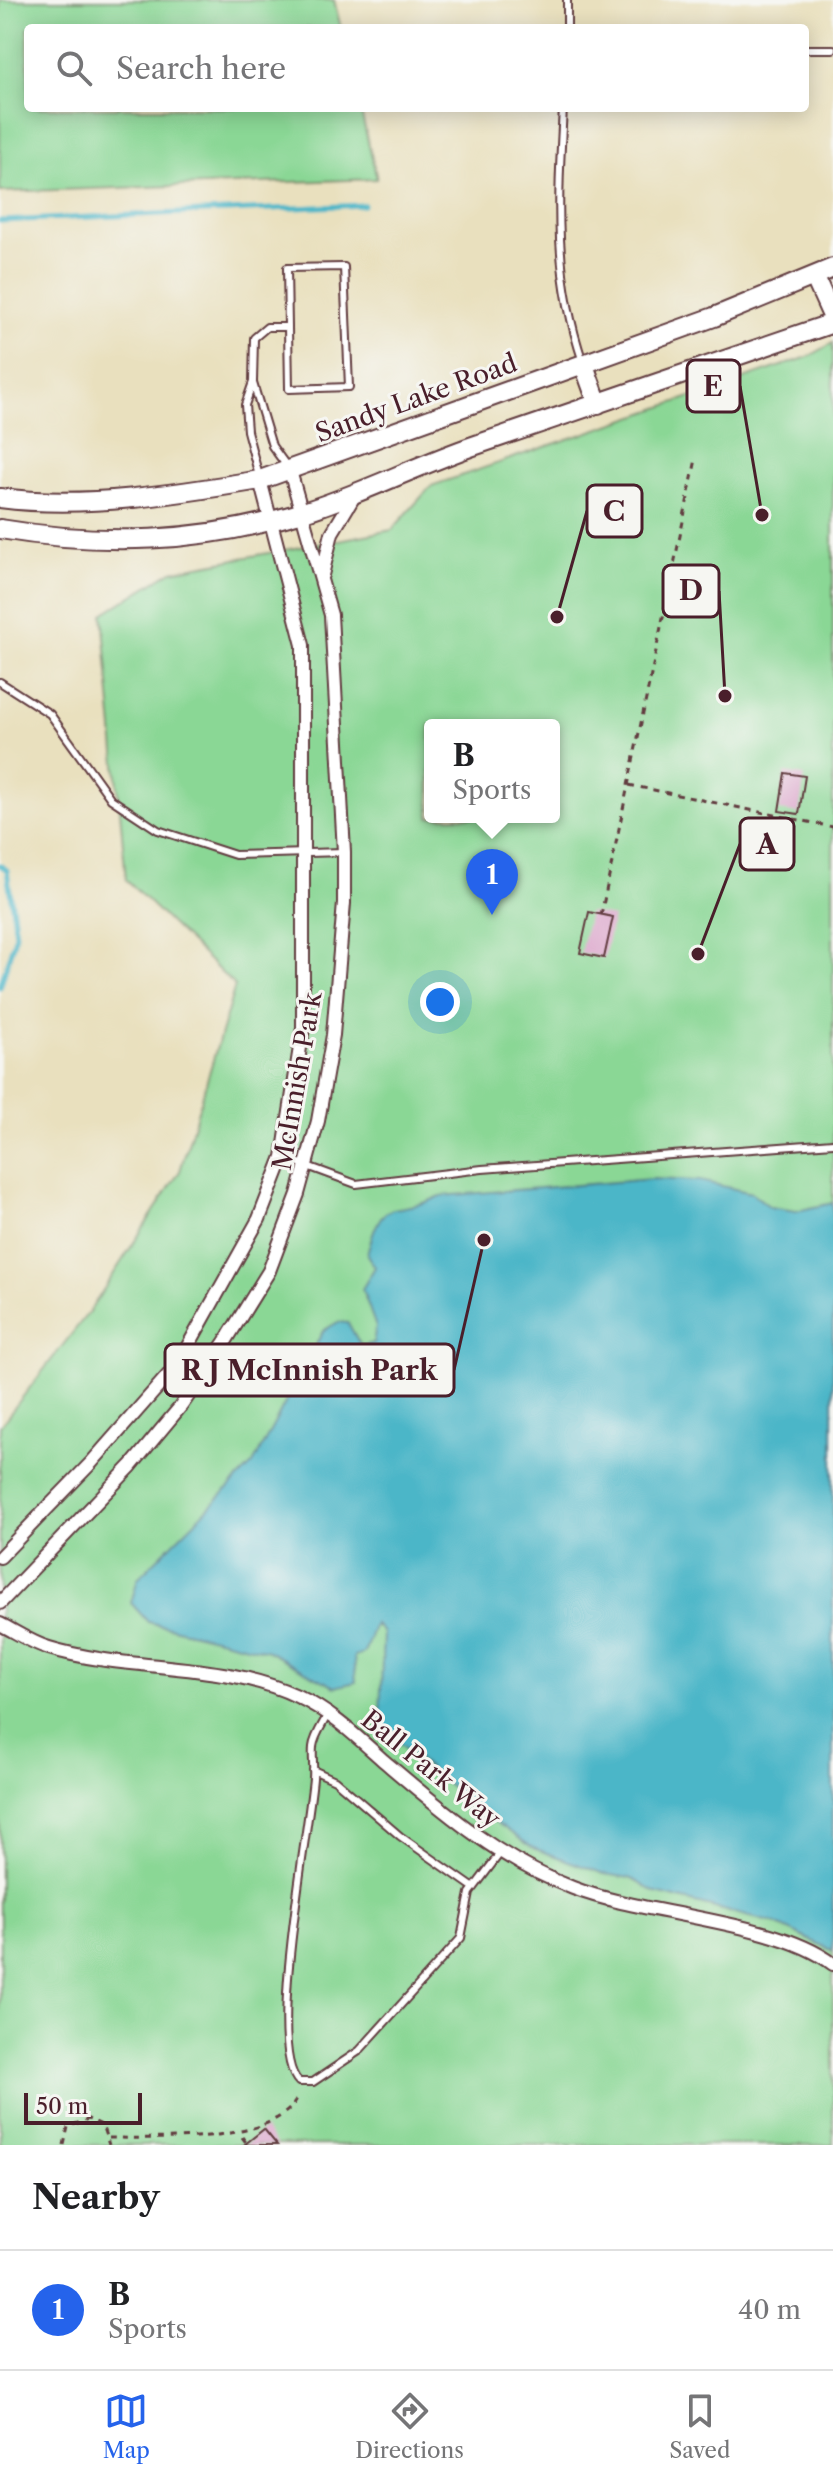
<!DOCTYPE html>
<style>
:root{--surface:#fff;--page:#f6f6f6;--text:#202124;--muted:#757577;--line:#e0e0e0;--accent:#2563eb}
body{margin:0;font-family:"Libre Caslon Text",serif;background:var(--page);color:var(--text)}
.scale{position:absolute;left:24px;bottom:20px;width:118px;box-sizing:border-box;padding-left:8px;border:4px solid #4a1f2b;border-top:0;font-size:22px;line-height:28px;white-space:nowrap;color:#4a1f2b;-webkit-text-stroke:6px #f6f6f2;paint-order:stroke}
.you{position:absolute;left:440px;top:1002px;width:28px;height:28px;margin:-20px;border:6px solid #fff;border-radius:50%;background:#1a73e8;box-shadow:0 0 0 12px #1a73e833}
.badge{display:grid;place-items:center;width:52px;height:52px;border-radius:50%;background:var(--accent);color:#fff;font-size:26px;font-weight:700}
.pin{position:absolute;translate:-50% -66px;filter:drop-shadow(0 2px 4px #0008)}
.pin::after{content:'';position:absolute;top:42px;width:28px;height:24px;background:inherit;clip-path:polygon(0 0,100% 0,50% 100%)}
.popup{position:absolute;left:424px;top:719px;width:136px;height:104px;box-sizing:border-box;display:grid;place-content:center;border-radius:8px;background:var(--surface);filter:drop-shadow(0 2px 6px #0005);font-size:26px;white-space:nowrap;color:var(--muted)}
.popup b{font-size:30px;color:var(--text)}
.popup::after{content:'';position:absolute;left:50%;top:100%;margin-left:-16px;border:16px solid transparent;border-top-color:var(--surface)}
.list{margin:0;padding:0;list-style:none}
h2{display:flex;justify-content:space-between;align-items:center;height:104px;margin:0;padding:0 32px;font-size:34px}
h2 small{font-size:26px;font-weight:400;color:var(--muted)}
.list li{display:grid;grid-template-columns:52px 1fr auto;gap:24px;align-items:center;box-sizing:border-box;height:120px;padding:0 32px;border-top:2px solid var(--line)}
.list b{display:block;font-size:30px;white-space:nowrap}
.list p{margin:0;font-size:26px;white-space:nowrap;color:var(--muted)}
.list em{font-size:26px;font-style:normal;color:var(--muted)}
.icon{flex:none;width:44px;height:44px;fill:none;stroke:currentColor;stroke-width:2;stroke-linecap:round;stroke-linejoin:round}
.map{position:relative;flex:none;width:833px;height:2145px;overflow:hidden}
.search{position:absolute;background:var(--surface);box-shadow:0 4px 20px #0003;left:24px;right:24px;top:24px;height:88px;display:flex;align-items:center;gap:20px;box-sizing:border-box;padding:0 28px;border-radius:8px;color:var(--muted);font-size:30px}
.sheet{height:224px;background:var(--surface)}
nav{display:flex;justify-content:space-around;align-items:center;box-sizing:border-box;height:112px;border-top:2px solid var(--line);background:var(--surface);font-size:22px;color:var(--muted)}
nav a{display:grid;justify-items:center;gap:4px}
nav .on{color:var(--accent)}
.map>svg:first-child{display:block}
.green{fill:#8ad795;stroke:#6a7b60;stroke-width:2;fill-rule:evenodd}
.water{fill:#4bb6c8;stroke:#4a6a7a;stroke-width:2}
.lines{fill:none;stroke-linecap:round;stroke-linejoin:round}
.stream{stroke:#4bb6c8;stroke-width:5}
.building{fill:#d99ec8}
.service-casing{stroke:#623c41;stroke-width:10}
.minor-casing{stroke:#623c41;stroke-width:16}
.secondary-casing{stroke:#623c41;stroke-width:22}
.path{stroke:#623c41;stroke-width:3;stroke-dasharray:6 6;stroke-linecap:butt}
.service{stroke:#fff;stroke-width:6}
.minor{stroke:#fff;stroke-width:12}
.secondary{stroke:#fff;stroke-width:18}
.labels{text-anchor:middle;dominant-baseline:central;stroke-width:6;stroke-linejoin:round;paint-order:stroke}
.street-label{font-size:26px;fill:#4a1f2b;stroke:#f6f6f2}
.leader{fill:none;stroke:#4a1f2b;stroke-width:3}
.callout-dot{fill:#4a1f2b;stroke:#f6f6f2;stroke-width:3}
.callout{fill:#f6f6f2;stroke:#4a1f2b;stroke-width:3}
.callout-label{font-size:28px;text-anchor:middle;font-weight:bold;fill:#4a1f2b}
</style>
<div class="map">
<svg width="833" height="2145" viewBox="0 0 833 2145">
<rect width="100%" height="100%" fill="#f6f6f2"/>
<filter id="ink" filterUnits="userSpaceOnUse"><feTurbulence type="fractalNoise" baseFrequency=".0125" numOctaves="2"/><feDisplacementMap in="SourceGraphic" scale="16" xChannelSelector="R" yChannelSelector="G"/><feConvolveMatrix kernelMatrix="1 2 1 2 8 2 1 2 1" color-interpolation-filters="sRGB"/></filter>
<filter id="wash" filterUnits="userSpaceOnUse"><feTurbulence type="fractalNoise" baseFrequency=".006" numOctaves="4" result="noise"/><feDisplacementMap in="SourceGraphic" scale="32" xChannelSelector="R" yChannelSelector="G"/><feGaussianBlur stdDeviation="1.8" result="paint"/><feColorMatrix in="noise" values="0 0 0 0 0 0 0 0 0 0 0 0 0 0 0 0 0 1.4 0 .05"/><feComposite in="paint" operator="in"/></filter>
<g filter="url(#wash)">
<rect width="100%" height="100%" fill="#e9e0be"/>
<path class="green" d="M0 0H334L341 28H28V108H360L377 179 0 192Z
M833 343V2145H0V1426L91 1309 180 1171 235 986 126 880 103 614 172 571 392 530 431 486 808 357ZM430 725H554V817H430Z"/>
<path class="water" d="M652 1179 700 1181 752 1193 770 1207 796 1211 833 1203V1951L774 1923 656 1893 630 1878 604 1874 533 1848 469 1803 388 1733 380 1718 383 1633 375 1624 364 1653 354 1656 356 1682 335 1687 268 1651 148 1622 131 1603 138 1578 253 1464 323 1331 338 1322 348 1323 361 1346 373 1343 376 1327 362 1289 375 1267 367 1255C383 1189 392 1220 441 1196Z"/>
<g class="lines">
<path class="stream" d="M0 221 364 205
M0 865 7 870 16 934 0 987"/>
</g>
<g id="blocks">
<path class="building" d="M785 773 805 776 799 814 779 811Z
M589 912 613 917 604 958 580 953Z
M264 2129 277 2145H244Z"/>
</g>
</g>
<g filter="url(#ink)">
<use href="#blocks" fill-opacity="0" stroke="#623c41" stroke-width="2"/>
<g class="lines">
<defs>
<path id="service" d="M567 28V0
M805 49H833
M563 108C558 200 553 273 583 362
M253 383 272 446 288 468
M259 476 247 431 245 405 253 382 254 338 267 327H288L289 389 349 387 344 267 287 268 288 327
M0 682 50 714 111 799 158 830 235 855 344 852
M283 1157 356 1184 482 1169 833 1143
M328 1714C323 1724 314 1736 313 1747 312 1757 314 1768 313 1778 309 1830 265 2051 299 2082H313L359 2051 461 1938 470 1893 501 1852
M313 1770 335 1780 400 1836 474 1888"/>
<path id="minor" d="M322 575 332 533 356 493
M0 1557 91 1463 178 1364 259 1219 283 1157 303 1028V645L260 480
M0 1603 131 1466 181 1406 225 1342 269 1271 298 1194 318 1121 333 1035 344 903V852L331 615 290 471
M0 1624C16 1632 32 1643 49 1648 127 1672 222 1660 297 1696 330 1711 357 1737 384 1761 443 1811 499 1860 573 1888 645 1916 776 1920 833 1964"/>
<path id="secondary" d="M815 278 833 318
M584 365 598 404
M0 498C85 509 176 494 260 480L714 317 833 268
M0 529C103 546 200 543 300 513 360 495 417 465 476 445 595 404 714 364 833 323"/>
</defs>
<use href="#service" class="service-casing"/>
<use href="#minor" class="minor-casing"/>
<use href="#secondary" class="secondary-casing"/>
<path class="path" d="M629 785 833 827
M601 915 696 459
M242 2137 248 2145
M109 2138C160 2138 280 2145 299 2094
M64 2145 68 2127 88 2119 102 2125 109 2145"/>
<use href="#service" class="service"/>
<use href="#minor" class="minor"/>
<use href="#secondary" class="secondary"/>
</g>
</g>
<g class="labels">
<g class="street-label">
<text transform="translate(416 398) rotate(-20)">Sandy Lake Road</text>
<text transform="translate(297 1081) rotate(-80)">McInnish Park</text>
<text transform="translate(431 1769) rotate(39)">Ball Park Way</text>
</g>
</g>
<path class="leader" d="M762 515L740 386M557 617L587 511M725 696L719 591M698 954L740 844M484 1240L454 1370"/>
<g class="callout-dot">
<circle cx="762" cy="515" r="8"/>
<circle cx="557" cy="617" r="8"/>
<circle cx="725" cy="696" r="8"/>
<circle cx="698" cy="954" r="8"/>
<circle cx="484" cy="1240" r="8"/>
</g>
<g class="callout">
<rect x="687" y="360" width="53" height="52" rx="8"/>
<rect x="587" y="485" width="55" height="52" rx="8"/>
<rect x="663" y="565" width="56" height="52" rx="8"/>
<rect x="740" y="818" width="54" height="52" rx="8"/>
<rect x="165" y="1344" width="289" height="52" rx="8"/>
</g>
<g class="callout-label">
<text x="713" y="396">E</text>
<text x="614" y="521">C</text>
<text x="691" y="600">D</text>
<text x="767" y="854">A</text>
<text x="309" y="1380">R J McInnish Park</text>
</g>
</svg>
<div class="scale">50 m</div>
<div class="you"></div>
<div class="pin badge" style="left:492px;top:915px">1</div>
<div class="popup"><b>B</b>Sports</div>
<div class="search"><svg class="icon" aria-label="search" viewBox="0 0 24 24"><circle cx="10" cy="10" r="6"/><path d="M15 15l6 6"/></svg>Search here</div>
</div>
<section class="sheet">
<h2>Nearby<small></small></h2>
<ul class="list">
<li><span class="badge">1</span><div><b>B</b><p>Sports</p></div><em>40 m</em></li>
</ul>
</section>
<nav>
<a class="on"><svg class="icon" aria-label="map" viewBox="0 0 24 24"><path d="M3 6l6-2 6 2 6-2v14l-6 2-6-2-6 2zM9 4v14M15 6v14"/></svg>Map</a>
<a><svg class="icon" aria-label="directions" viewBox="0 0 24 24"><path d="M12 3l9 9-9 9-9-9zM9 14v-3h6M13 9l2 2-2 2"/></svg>Directions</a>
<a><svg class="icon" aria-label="saved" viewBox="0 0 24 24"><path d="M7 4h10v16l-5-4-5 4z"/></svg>Saved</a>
</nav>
